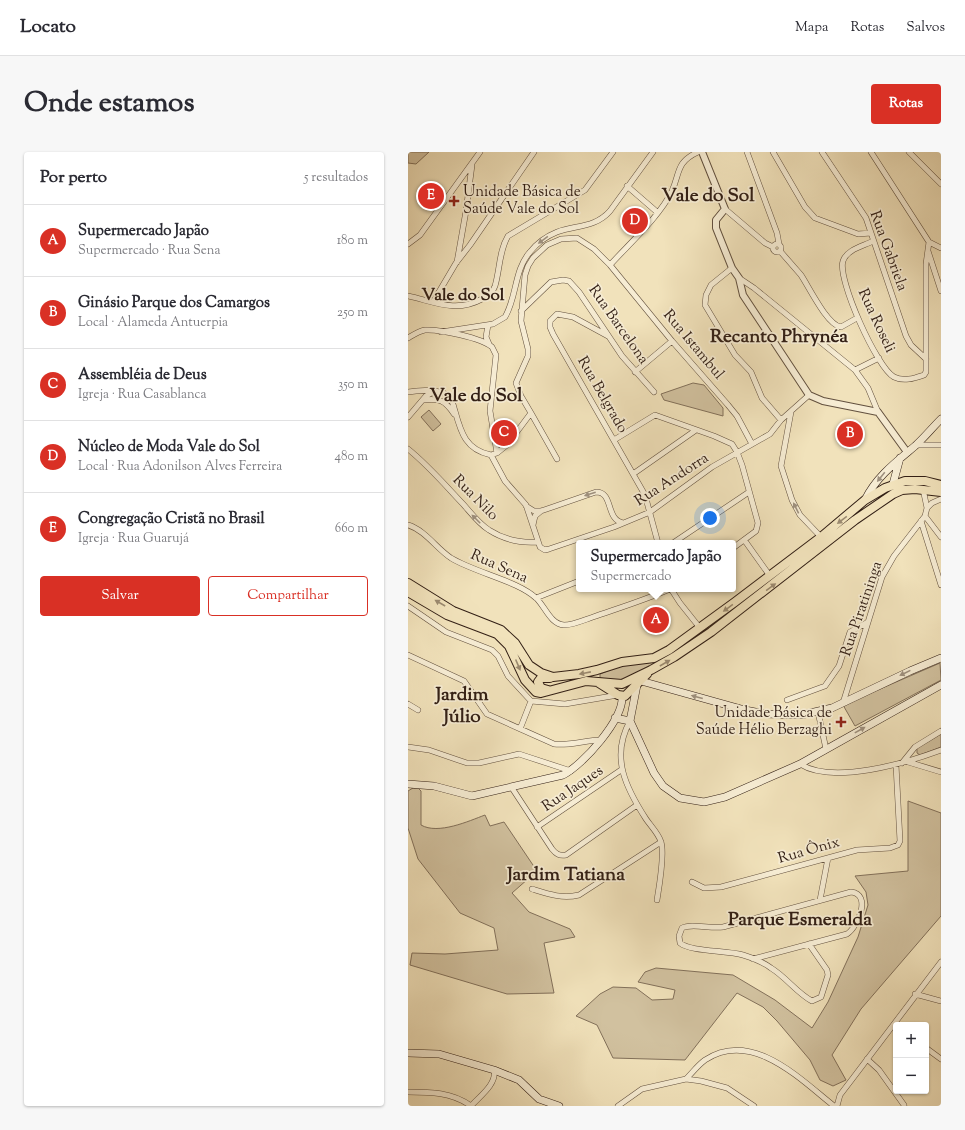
<!DOCTYPE html>
<html lang="pt">
<meta charset="utf-8">
<style>
:root{--surface:#fff;--page:#f7f7f7;--text:#2b2b33;--muted:#7c7c81;--line:#e1e1e2;--accent:#d93025}
body{margin:0;font-family:"Sorts Mill Goudy",serif;background:var(--page);color:var(--text)}
.controls{position:absolute;right:12px;bottom:12px;display:grid;overflow:hidden;border-radius:4px;box-shadow:0 1px 3px #0004}
.controls button{width:36px;height:36px;display:grid;place-items:center;padding:0;border:0;border-bottom:1px solid var(--line);background:var(--surface);color:var(--text);font:20px sans-serif}
.you{position:absolute;left:302px;top:366px;width:14px;height:14px;margin:-10px;border:3px solid #fff;border-radius:50%;background:#1a73e8;box-shadow:0 0 0 6px #1a73e833}
.badge{display:grid;place-items:center;width:26px;height:26px;border-radius:50%;background:var(--accent);color:#fff;font-size:13px;font-weight:700}
.pin{position:absolute;translate:-50% -50%;border:2px solid #fff;box-shadow:0 1px 4px #0006}
.popup{position:absolute;left:168px;top:388px;width:160px;height:52px;box-sizing:border-box;display:grid;place-content:center;border-radius:4px;background:var(--surface);filter:drop-shadow(0 1px 3px #0005);font-size:13px;white-space:nowrap;color:var(--muted)}
.popup b{font-size:15px;color:var(--text)}
.popup::after{content:'';position:absolute;left:50%;top:100%;margin-left:-8px;border:8px solid transparent;border-top-color:var(--surface)}
.list{margin:0;padding:0;list-style:none}
h2{display:flex;justify-content:space-between;align-items:center;height:52px;margin:0;padding:0 16px;font-size:17px}
h2 small{font-size:13px;font-weight:400;color:var(--muted)}
.list li{display:grid;grid-template-columns:26px 1fr auto;gap:12px;align-items:center;box-sizing:border-box;height:72px;padding:0 16px;border-top:1px solid var(--line)}
.list b{display:block;font-size:15px;white-space:nowrap}
.list p{margin:0;font-size:13px;white-space:nowrap;color:var(--muted)}
.list em{font-size:13px;font-style:normal;color:var(--muted)}
.actions{display:flex;gap:8px;padding:12px 16px}
.actions a{flex:1;padding:9px 0;border:1px solid var(--accent);border-radius:4px;text-align:center;font-size:14px;color:var(--accent)}
.actions .main{background:var(--accent);color:#fff}
.map{position:relative;flex:none;width:533px;height:954px;overflow:hidden;border-radius:4px}
header{display:flex;align-items:center;gap:24px;box-sizing:border-box;height:56px;padding:0 20px;background:var(--surface);border-bottom:1px solid var(--line)}
header strong{font-size:19px}
nav{display:flex;gap:22px;margin-inline-start:auto;font-size:14px}
.intro{display:flex;align-items:center;justify-content:space-between;box-sizing:border-box;height:96px;padding:0 24px}
h1{margin:0;font-size:28px}
.button{padding:10px 18px;border-radius:4px;background:var(--accent);color:#fff;font-size:14px;font-weight:700}
main{display:flex;gap:24px;padding:0 24px}
aside{flex:1;background:var(--surface);border-radius:4px;box-shadow:0 1px 3px #0004}
.map>svg:first-child{display:block}
.green{fill:#d1c19f;stroke:#82705a}
.lines{fill:none;stroke-linecap:round;stroke-linejoin:round}
.minor-casing{stroke:#62503e;stroke-width:6}
.tertiary-casing{stroke:#62503e;stroke-width:8}
.secondary-casing{stroke:#321f15;stroke-width:8}
.primary-casing{stroke:#321f15;stroke-width:10}
.minor{stroke:#f6ecd3;stroke-width:5}
.tertiary{stroke:#f6ecd3;stroke-width:6}
.secondary{stroke:#f6ecd3;stroke-width:7}
.primary{stroke:#f1e2bb;stroke-width:8}
.oneway{fill:#9e907e}
.oneway2{fill:#9b8a70}
.poi-dot{fill:#8f2418;stroke:#f6ecd3;stroke-width:1.5}
.labels{text-anchor:middle;dominant-baseline:central;stroke-width:3.5;stroke-linejoin:round;paint-order:stroke}
.poi-label{font-size:15px;fill:#321f15;stroke:#f6ecd3;text-anchor:start}
.street-label{font-size:15px;fill:#321f15;stroke:#f6ecd3}
.quarter-label{font-size:17px;font-weight:bold;fill:#321f15;stroke:#f6ecd3}
.district-label{font-size:19px;font-weight:bold;fill:#321f15;stroke:#f6ecd3}
</style>
<header>
<strong>Locato</strong>
<nav><a>Mapa</a><a>Rotas</a><a>Salvos</a></nav>
</header>
<div class="intro"><h1>Onde estamos</h1><a class="button">Rotas</a></div>
<main>
<aside>
<h2>Por perto<small>5 resultados</small></h2>
<ul class="list">
<li><span class="badge">A</span><div><b>Supermercado Japão</b><p>Supermercado · Rua Sena</p></div><em>180 m</em></li>
<li><span class="badge">B</span><div><b>Ginásio Parque dos Camargos</b><p>Local · Alameda Antuerpia</p></div><em>250 m</em></li>
<li><span class="badge">C</span><div><b>Assembléia de Deus</b><p>Igreja · Rua Casablanca</p></div><em>350 m</em></li>
<li><span class="badge">D</span><div><b>Núcleo de Moda Vale do Sol</b><p>Local · Rua Adonilson Alves Ferreira</p></div><em>480 m</em></li>
<li><span class="badge">E</span><div><b>Congregação Cristã no Brasil</b><p>Igreja · Rua Guarujá</p></div><em>660 m</em></li>
</ul>
<div class="actions"><a class="main">Salvar</a><a>Compartilhar</a></div>
</aside>
<div class="map">
<svg width="533" height="954" viewBox="0 0 533 954">
<rect width="100%" height="100%" fill="#f1e2bb"/>
<filter id="stains"><feTurbulence type="fractalNoise" baseFrequency=".005" numOctaves="4"/><feColorMatrix values="0 0 0 0 .2 0 0 0 0 .09 0 0 0 0 .02 0 0 0 .5 -.17"/></filter>
<radialGradient id="worn" r=".72"><stop offset=".6" stop-color="#630" stop-opacity="0"/><stop offset="1" stop-color="#630" stop-opacity=".3"/></radialGradient>
<path class="green" d="M0 0H21L8 12 0 11Z
M285 231 296 233 315 256V264L256 248 253 242Z
M21 258 33 272 25 279 13 265Z
M245 508 246 513 215 529 192 526V522L212 514Z
M532 511 533 528 447 574 435 553Z
M533 582V595L512 603 509 601V596Z
M5 636H10L13 639V673C30 683 61 669 77 663L82 674 96 670 129 719 104 741 121 760 162 777 167 785 136 791 146 841 99 842 2 813 4 801 37 802 90 798 86 776 52 761 10 707 0 676V639Z
M500 649 533 661V764L453 857 424 903 438 928 425 934 412 928 402 908 369 869 355 855 329 841 277 908 205 906 189 873 168 864 192 842 205 835 228 836 244 848 265 847 267 838 230 830 237 820 248 816 325 823 367 848 404 876 420 850 450 785 460 753 458 740 447 724 500 719Z"/>
<g class="lines">
<defs>
<path id="minor" d="M339 0 369 81 371 92
M365 0 397 55 407 66 450 82 463 81
M414 0 458 66 498 184 503 193 518 207
M463 0 521 90
M501 0 533 32
M219 34 249 60
M317 57 357 91 365 95
M465 89C456 94 439 97 435 109 429 127 469 216 486 225 496 230 507 226 516 223L518 220V112L521 90
M521 90 533 96
M365 96a4 4 0 1 1 8 0a4 4 0 1 1-8 0Z
M0 92 12 83 72 0
M372 99C379 107 386 115 393 123 401 135 419 173 433 175L449 166
M520 99 533 139
M49 110 58 59 64 13
M202 113C221 92 252 64 264 39 272 21 268 10 290 0
M324 116 303 133 298 143 297 153 327 203 343 220 354 246 373 268
M331 126 346 136 447 218 460 236 470 260
M0 144C27 150 48 161 74 147 80 144 85 140 87 134 92 117 91 99 100 84L177 38 205 0
M25 150 48 111 62 93 126 0
M113 159 143 130 155 128 161 129 171 140 214 204 246 240
M80 173 78 185 81 192
M33 180 85 172 97 165C109 145 106 118 122 100 129 91 139 84 149 80 168 73 187 76 202 59L245 0
M200 184 165 165 149 162 142 169V175L145 182 237 343 250 391
M0 186C5 183 11 179 17 178 31 177 74 186 84 195L88 203 82 259 89 301
M447 218 471 206
M227 220 264 189
M0 240C10 238 31 237 39 243 45 247 45 253 47 259 53 281 58 298 83 303L89 301 99 293 123 261 113 244 108 231 120 204V197L113 169 117 123 120 114 125 106 139 93 153 87 169 86 186 97 202 113 264 189 320 253 329 264 344 292
M15 248C31 246 37 248 46 262
M383 260 373 314 384 348 392 363 413 385
M123 261 149 307
M0 265 18 244 25 240
M206 288 247 263 306 284 324 292 329 300 334 313 350 371 348 379 325 396
M508 293H533
M0 297C20 313 37 333 55 352 63 361 71 372 81 378 95 387 113 391 129 390
M83 303 97 329 118 353 132 395 137 398 141 397 206 375 242 360 304 315 362 282 373 268 401 243
M225 322 288 278
M118 354 126 359H133L188 340C206 340 197 367 215 371
M519 356 524 351 533 347
M517 364 533 385
M513 369 533 433
M0 373C17 378 29 397 43 406 68 421 110 429 128 446 137 454 142 472 156 473 165 473 176 468 185 465 211 456 237 448 262 437
M125 373 127 364 133 359
M337 389 362 424
M265 391 341 340
M263 437 272 451 292 476
M128 446 171 429
M0 454 38 480 84 498 90 504 100 524 123 549 157 552 210 543
M0 503 56 529 79 562 146 592C161 594 178 588 193 588
M379 548 417 534 431 514 442 480 460 470
M435 551 474 425 486 404 517 364 519 356 515 337
M0 552 10 558
M410 560 418 597
M222 569C202 605 218 636 238 667 242 673 251 682 253 690 257 702 251 735 249 748
M112 577 123 549
M0 595 21 598 59 611H71L111 602 163 619
M500 610 533 620
M494 611 507 595 533 579
M392 612C425 633 498 611 533 598
M104 636 144 697C148 702 151 704 158 703L229 653
M129 675 213 618
M284 730 296 736 313 735 449 698 482 696 490 693 492 689 488 613
M124 737C140 742 154 747 171 743L253 690
M412 748 420 706
M345 807 439 782C450 775 464 742 443 740L315 775C303 777 283 771 274 776L271 784 272 791C283 800 318 798 335 803 345 806 355 810 363 816 378 825 389 841 404 849L413 845 420 823 419 818 401 792
M507 842 533 849
M518 896 533 907
M459 907 471 918 496 953
M278 927C284 921 290 913 297 908 344 877 392 927 426 954
M0 940C22 940 44 940 63 954
M63 954C72 944 89 932 86 918
M210 954 234 937 278 927 293 929 319 936 346 954
M429 954 432 943 445 926 533 810"/>
<path id="tertiary" d="M294 0 317 57 308 68V76L324 116 331 126 335 143 401 243 415 249 470 260 499 300"/>
<path id="secondary" d="M485 332 492 306
M457 348C468 325 488 310 507 294 516 286 524 276 533 267
M233 529 337 558 358 562 393 563 424 556 502 519 533 506
M207 566 222 569
M222 569 246 621 255 634 272 646 296 650 317 645 392 612 533 533
M222 569 229 533
M0 632 26 634 64 644 155 623C175 613 216 567 214 544
M0 901 31 902 86 918 111 928 131 947 151 954"/>
<path id="primary" d="M0 431 45 459 93 478 107 491 121 513 133 521 145 525 171 522 189 518 214 510 246 506 261 498 327 450 413 385 457 348 477 336 497 329H517L533 333
M0 440 39 463 89 482 101 494 117 528 128 540 133 541 178 529 214 532 243 518 266 505 303 480 447 368 485 342 494 338 507 337 533 340
M191 531 210 543 217 544 239 522
M140 538 133 536 130 530 133 526H142"/>
</defs>
<use href="#minor" class="minor-casing"/>
<use href="#tertiary" class="tertiary-casing"/>
<use href="#secondary" class="secondary-casing"/>
<use href="#primary" class="primary-casing"/>
<use href="#minor" class="minor"/>
<use href="#tertiary" class="tertiary"/>
<use href="#secondary" class="secondary"/>
<use href="#primary" class="primary"/>
</g>
<defs><path id="oneway-solid" d="M-6-.8H1V-3.2L6.5 0L1 3.2V.8H-6Z"/></defs>
<g class="oneway">
<use href="#oneway-solid" transform="translate(135 88) rotate(144)"/>
<use href="#oneway-solid" transform="translate(473 325) rotate(129)"/>
<use href="#oneway-solid" transform="translate(182 342) rotate(162)"/>
<use href="#oneway-solid" transform="translate(388 356) rotate(-116)"/>
<use href="#oneway-solid" transform="translate(68 367) rotate(-135)"/>
<use href="#oneway-solid" transform="translate(497 521) rotate(154)"/>
<use href="#oneway-solid" transform="translate(289 545) rotate(-165)"/>
<use href="#oneway-solid" transform="translate(452 578) rotate(-29)"/>
</g>
<g class="oneway2">
<use href="#oneway-solid" transform="translate(434 368) rotate(143)"/>
<use href="#oneway-solid" transform="translate(363 435) rotate(-36)"/>
<use href="#oneway-solid" transform="translate(32 451) rotate(-150)"/>
<use href="#oneway-solid" transform="translate(320 456) rotate(144)"/>
<use href="#oneway-solid" transform="translate(257 511) rotate(-30)"/>
<use href="#oneway-solid" transform="translate(110 513) rotate(67)"/>
<use href="#oneway-solid" transform="translate(177 521) rotate(169)"/>
</g>
<g class="poi-dot">
<path d="M44 43h4v4h4v4h-4v4h-4v-4h-4v-4h4z"/>
<path d="M431 564h4v4h4v4h-4v4h-4v-4h-4v-4h4z"/>
</g>
<g class="labels">
<g class="poi-label">
<text x="55" y="40">Unidade Básica de<tspan x="55" dy="17">Saúde Vale do Sol</tspan></text>
<text x="424" y="561" text-anchor="end">Unidade Básica de<tspan x="424" dy="17">Saúde Hélio Berzaghi</tspan></text>
</g>
<g class="street-label">
<text transform="translate(480 99) rotate(70)">Rua Gabriela</text>
<text transform="translate(468 169) rotate(65)">Rua Roseli</text>
<text transform="translate(210 173) rotate(55)">Rua Barcelona</text>
<text transform="translate(285 193) rotate(50)">Rua Istambul</text>
<text transform="translate(194 243) rotate(60)">Rua Belgrado</text>
<text transform="translate(264 328) rotate(-33)">Rua Andorra</text>
<text transform="translate(67 346) rotate(45)">Rua Nilo</text>
<text transform="translate(91 415) rotate(24)">Rua Sena</text>
<text transform="translate(454 457) rotate(-71)">Rua Piratininga</text>
<text transform="translate(165 637) rotate(-34)">Rua Jaques</text>
<text transform="translate(401 699) rotate(-16)">Rua Ônix</text>
</g>
<g class="quarter-label">
<text x="55" y="144">Vale do Sol</text>
</g>
<g class="district-label">
<text x="300" y="44">Vale do Sol</text>
<text x="371" y="185">Recanto Phrynéa</text>
<text x="68" y="244">Vale do Sol</text>
<text x="54" y="543">Jardim<tspan x="54" dy="22">Júlio</tspan></text>
<text x="158" y="723">Jardim Tatiana</text>
<text x="392" y="768">Parque Esmeralda</text>
</g>
</g>
<rect width="100%" height="100%" filter="url(#stains)"/>
<rect width="100%" height="100%" fill="url(#worn)"/>
</svg>
<div class="controls">
<button>+</button>
<button>−</button>
</div>
<div class="you"></div>
<div class="pin badge" style="left:248px;top:468px">A</div>
<div class="popup"><b>Supermercado Japão</b>Supermercado</div>
<div class="pin badge" style="left:442px;top:282px">B</div>
<div class="pin badge" style="left:96px;top:281px">C</div>
<div class="pin badge" style="left:227px;top:69px">D</div>
<div class="pin badge" style="left:23px;top:44px">E</div>
</div>
</main>
